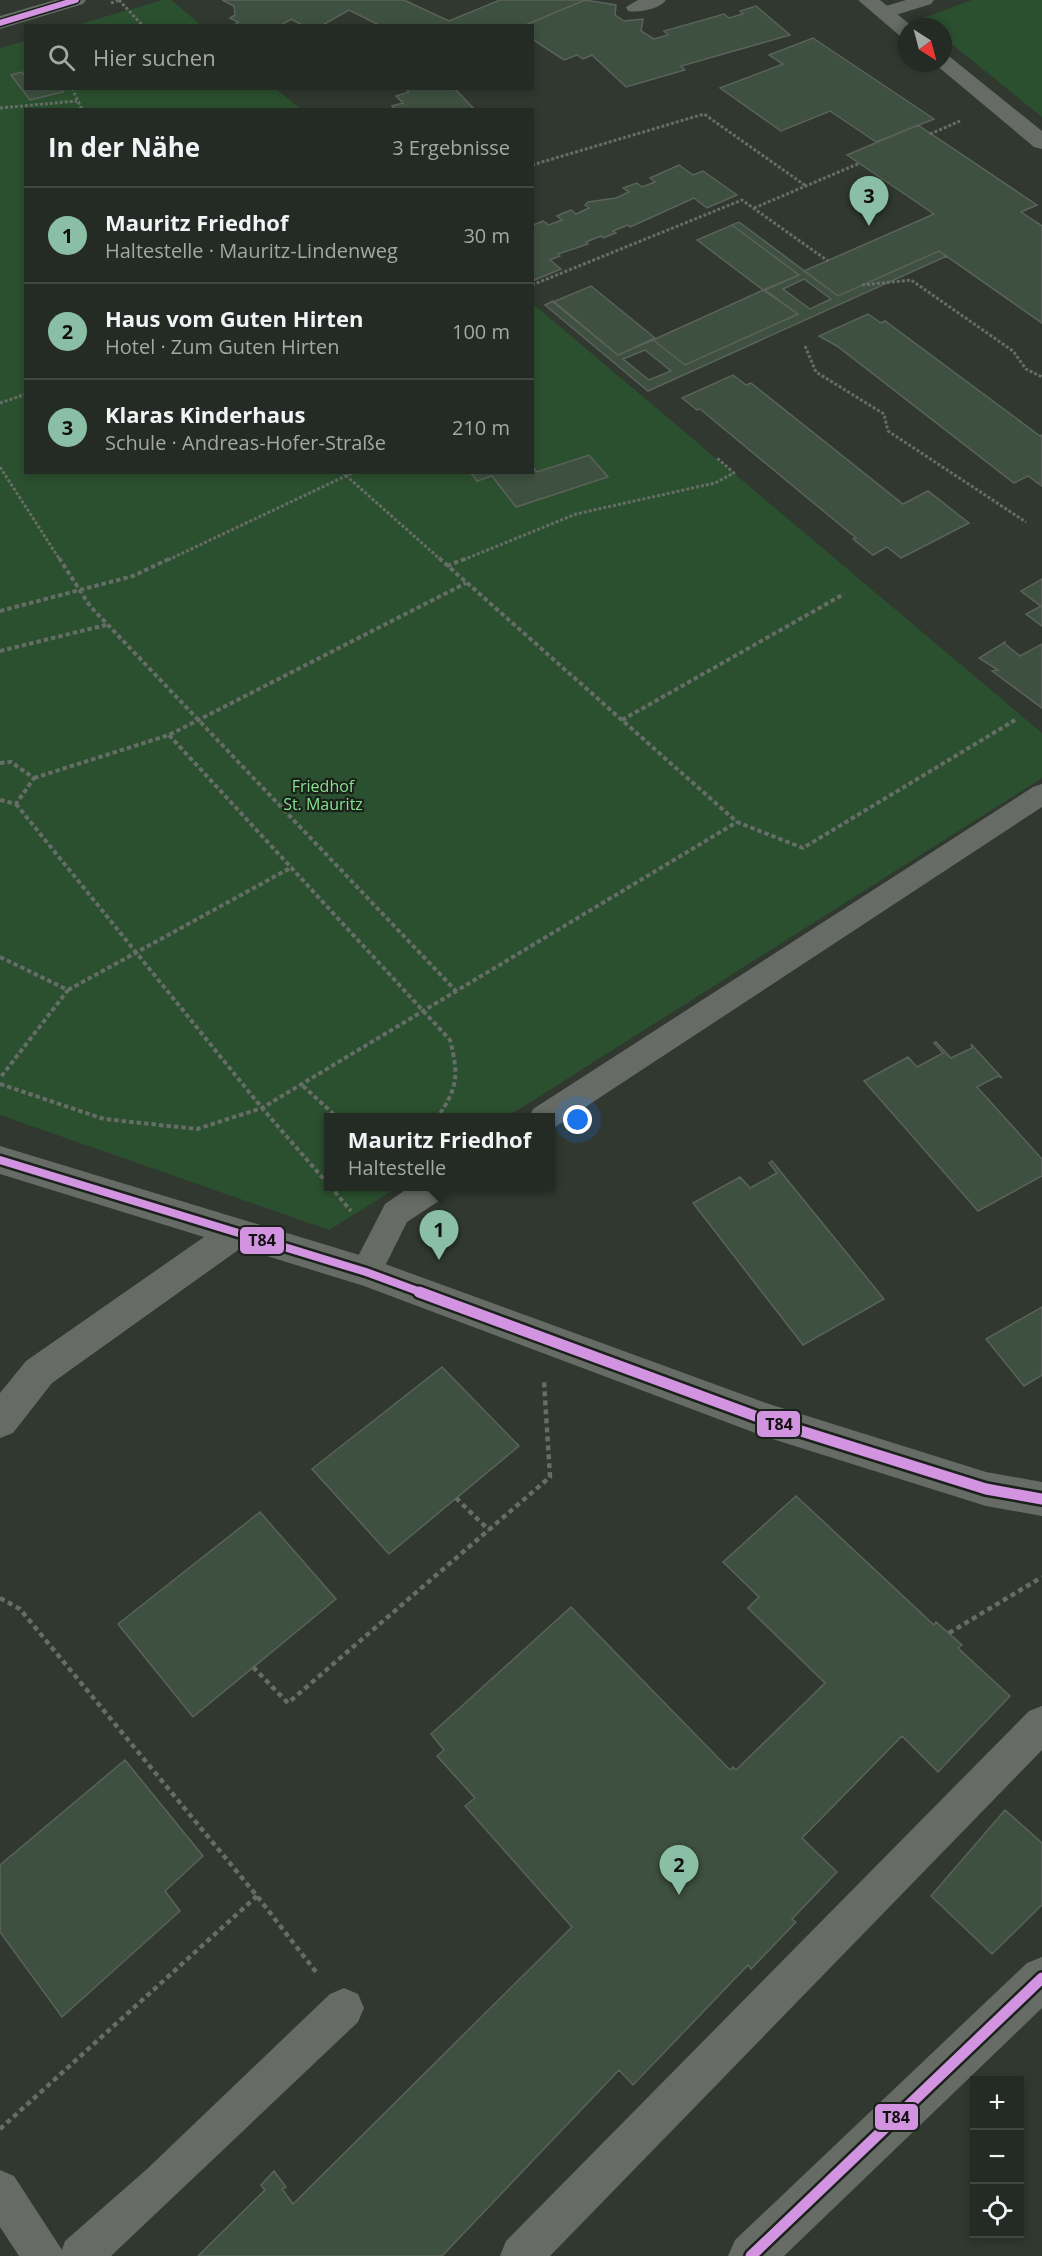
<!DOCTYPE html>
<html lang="de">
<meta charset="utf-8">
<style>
:root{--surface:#242a24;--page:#303631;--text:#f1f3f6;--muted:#a3a7a6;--line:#414641;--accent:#8abfa5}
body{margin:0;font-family:"Open Sans",sans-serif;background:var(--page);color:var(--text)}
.controls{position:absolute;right:18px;bottom:18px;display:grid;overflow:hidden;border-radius:0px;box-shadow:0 3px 9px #0003}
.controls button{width:54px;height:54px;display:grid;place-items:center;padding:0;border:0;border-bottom:2px solid var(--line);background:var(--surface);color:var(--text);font:30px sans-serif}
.compass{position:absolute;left:898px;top:18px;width:54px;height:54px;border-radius:50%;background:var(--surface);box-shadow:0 3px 9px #0003;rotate:144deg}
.you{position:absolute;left:578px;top:1120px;width:21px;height:21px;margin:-15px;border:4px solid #fff;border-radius:50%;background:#1a73e8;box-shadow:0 0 0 9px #1a73e833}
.badge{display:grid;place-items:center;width:39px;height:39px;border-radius:50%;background:var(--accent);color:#111;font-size:20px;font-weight:700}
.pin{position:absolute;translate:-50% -50px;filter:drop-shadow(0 2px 3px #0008)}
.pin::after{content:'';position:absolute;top:32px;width:21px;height:18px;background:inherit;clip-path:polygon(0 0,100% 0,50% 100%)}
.popup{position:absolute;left:324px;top:1113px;width:231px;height:78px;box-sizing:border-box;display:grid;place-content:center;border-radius:0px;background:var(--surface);filter:drop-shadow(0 2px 4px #0005);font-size:20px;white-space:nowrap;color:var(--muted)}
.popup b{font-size:22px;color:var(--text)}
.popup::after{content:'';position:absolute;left:50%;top:100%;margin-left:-12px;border:12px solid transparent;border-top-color:var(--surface)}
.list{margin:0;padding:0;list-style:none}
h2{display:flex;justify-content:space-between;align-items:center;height:78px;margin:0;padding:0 24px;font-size:26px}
h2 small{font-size:20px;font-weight:400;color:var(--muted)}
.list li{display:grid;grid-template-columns:39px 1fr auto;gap:18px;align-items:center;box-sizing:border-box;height:96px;padding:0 24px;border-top:2px solid var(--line)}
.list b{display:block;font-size:22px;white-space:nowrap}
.list p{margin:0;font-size:20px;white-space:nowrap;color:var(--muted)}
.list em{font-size:20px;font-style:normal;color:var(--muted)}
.icon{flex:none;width:33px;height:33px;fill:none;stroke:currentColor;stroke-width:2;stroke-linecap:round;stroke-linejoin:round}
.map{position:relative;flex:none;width:1042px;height:2256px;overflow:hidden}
.search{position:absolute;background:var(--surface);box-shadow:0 3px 9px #0003;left:24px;top:24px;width:510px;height:66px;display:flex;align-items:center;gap:15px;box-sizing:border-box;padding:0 21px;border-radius:0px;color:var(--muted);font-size:22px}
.panel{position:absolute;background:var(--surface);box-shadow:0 3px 9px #0003;left:24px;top:108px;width:510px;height:366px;border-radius:0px}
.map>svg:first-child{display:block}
.green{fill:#2b502f}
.building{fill:#3e5040;stroke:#5b625b;stroke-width:1.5;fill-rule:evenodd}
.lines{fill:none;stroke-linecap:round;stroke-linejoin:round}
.path-far2{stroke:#666d67;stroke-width:3;stroke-dasharray:3 2;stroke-linecap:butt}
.path-far1{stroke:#666d67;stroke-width:4;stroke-dasharray:4.5 3;stroke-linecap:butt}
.path{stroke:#666d67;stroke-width:4.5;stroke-dasharray:5 4;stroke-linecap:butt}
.lane{fill:#666b66;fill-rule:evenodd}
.street{fill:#666b66;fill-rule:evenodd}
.bus-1-far2-casing{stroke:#1a211a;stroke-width:9}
.bus-1-far1-casing{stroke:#1a211a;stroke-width:13}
.bus-1-casing{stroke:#1a211a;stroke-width:16}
.bus-1-far2{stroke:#d293e0;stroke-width:6}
.bus-1-far1{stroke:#d293e0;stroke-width:8}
.bus-1{stroke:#d293e0;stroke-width:11}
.labels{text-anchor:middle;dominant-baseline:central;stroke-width:4.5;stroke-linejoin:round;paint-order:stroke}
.park-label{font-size:16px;fill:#86e38f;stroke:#1a211a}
.line-badge{stroke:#1a211a;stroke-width:2}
.pale-badge-label{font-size:16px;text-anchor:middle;font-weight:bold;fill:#111}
</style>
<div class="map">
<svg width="1042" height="2256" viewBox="0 0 1042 2256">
<rect width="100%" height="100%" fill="#303830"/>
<path class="green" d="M163 0H171L201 25H76Z
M972 0H1042V117L943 37V27H930L920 19Z
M25 41 26 88 276 89 301 109 26 110V472H532L533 304 1042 733V778L507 1117 328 1118V1186L398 1187 329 1230 0 1115V48Z"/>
<path class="building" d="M222 0H404L449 21 500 0H585L523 26H381L349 10 321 26H304L291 19 280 26H233L238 22 230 18 235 15 234 6Z
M585 0 616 5 615 15 624 21 643 19 641 31 654 39 668 35 664 31 724 14 729 18 743 14 740 11 756 6 790 35 681 66 685 70 626 87 592 55 583 59 577 55 564 60 532 39V26H523Z
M813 38 934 119 876 142 830 111 781 131 720 88 783 64 769 55Z
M22 72 26 78V88H61L63 92 30 100 11 75Z
M405 88 455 89 475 110H395L392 106 403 103 396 96 409 92Z
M918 125 1037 205 1021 212 1042 226V323L939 251 838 296 804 271 934 214 847 155Z
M679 165 693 175 703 171 737 195 707 208 694 198 630 227 628 225 613 231 616 233 603 238 601 236 586 242 588 244 558 254 560 256 550 260 561 269 532 281 533 225 543 221 549 225 562 220 557 216 561 214 571 210 576 214 589 208 585 205 588 202 616 198 629 192 623 188 637 183 642 187 655 182 650 178Z
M739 222 838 296 939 251 947 256 648 391 545 305 553 301 618 355 653 340 685 365 798 314 765 290 799 275 732 225ZM804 279 831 299 810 309 783 289ZM645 350 671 371 649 380 623 359Z
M732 225 799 275 763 290 697 240Z
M591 286 655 338 618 355 553 302Z
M763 290 798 314 685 365 653 340Z
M868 314 881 323 885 321 1040 436 1042 435V486L1028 476 1014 483 837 346 819 336Z
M733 375 746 385 751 383 903 504 928 491 969 523 901 558 887 547 873 555 853 539 856 538 700 409 697 410 682 398Z
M589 455 608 477 516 507 492 476 477 481 470 472H532V466L537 472Z
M1042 579V607L1021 591Z
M1041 606 1042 607V626L1026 614Z
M1005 642V644L1020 656 1042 644V708L992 671 998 670 979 658Z
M936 1042 951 1058 972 1048 971 1044 1002 1078 998 1076 977 1087 1042 1159V1176L978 1211 864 1081 908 1057 917 1067 943 1053 934 1043Z
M772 1161 884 1299 803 1345 693 1203 740 1177 750 1188 777 1173 769 1163Z
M1042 1307V1375L1024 1386 986 1339Z
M442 1367 519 1446 389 1554 312 1469Z
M796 1496 934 1625 936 1622 962 1645 958 1648 1010 1696 938 1772 902 1736 802 1838 837 1872 792 1919 796 1922 751 1969 748 1965 633 2085 619 2070 442 2256H198L265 2190 261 2185 274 2171 286 2187 282 2189 293 2204 572 1927 465 1806 475 1798 437 1756 444 1750 431 1734 571 1607 730 1770 733 1767 736 1770 825 1683 748 1608 759 1597 723 1562Z
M260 1512 336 1599 193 1717 118 1624Z
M125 1760 203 1856 165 1891 180 1911 62 2017 0 1932V1865Z
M1005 1810 1042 1843V1905L992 1954 931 1896Z"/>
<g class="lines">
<path class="path-far2" d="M119 0 143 26
M111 3 120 0
M72 88 82 110
M0 108 77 101
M930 134 960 121
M532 165 704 114 806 186
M754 208 860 163
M532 285 742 200 828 261
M862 285 911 280 1013 351 1026 369 1042 377
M805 346 816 372 884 414 888 431 1026 522
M0 403 26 394
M0 467 60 560
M342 472 441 560
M168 560 354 472
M463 560 576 514 715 483 734 473 717 458"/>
<path class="path-far1" d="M59 558 90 606 457 992
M439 558 737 822 803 848 1015 720
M447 566 467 558
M0 611 133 576 171 558
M0 651 106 625
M622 720 844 594
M169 735 450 1040C459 1075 458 1088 437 1118
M0 763 11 762 34 778 16 804 0 800
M34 778 169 735 466 583
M16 804 262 1108 328 1184
M0 957 68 990 0 1078
M68 990 292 867
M0 1084 104 1119 197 1129 262 1108 737 822
M303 1086 338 1118
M330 1186 351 1211"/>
<path class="path" d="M456 1498 489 1530
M0 1598 20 1609 257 1896 316 1972
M949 1633 1042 1577
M253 1667 288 1703 550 1477 544 1382
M0 2129 257 1896"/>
<path class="lane" d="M638 0H666C660 9 639 13 628 11L626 7Z
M906 0H934L931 4 883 19 874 13 876 9Z
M1042 784V807L555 1127 550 1128V1118H529L533 1109 1033 787Z
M411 1186H452L448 1195 407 1222 377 1282 366 1286 355 1282 350 1272 385 1204Z
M1042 1706V1750L550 2256H500L506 2241 1029 1711Z
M344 1988 358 1994 364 2008 358 2022 111 2256H19L0 2227V2170L14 2176 62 2250 65 2241 147 2169 330 1994Z"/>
<path class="street" d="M55 0H86L83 4 0 29V16Z
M858 0H880L913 27H907V38L900 36Z
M943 55 950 57 1042 131V149L1034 147 936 65 934 63H943Z
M0 1146 366 1257 766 1403 986 1472 1042 1482V1516L986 1506 766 1437 364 1286 241 1248 52 1383 13 1433 0 1438V1393L26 1361 204 1237 0 1174Z
M1042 1957V2008L784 2256H728L735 2240 1027 1963Z"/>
<defs>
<path id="bus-1-far2" d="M0 23 76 0"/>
<path id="bus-1-far1" d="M0 1160 366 1272 423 1293"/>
<path id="bus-1" d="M419 1292 766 1420 986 1489 1042 1499
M751 2256 1042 1978"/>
</defs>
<use href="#bus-1-far2" class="bus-1-far2-casing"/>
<use href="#bus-1-far1" class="bus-1-far1-casing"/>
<use href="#bus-1" class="bus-1-casing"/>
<use href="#bus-1-far2" class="bus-1-far2"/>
<use href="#bus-1-far1" class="bus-1-far1"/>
<use href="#bus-1" class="bus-1"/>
</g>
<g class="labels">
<g class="park-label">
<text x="323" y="786">Friedhof<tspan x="323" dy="18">St. Mauritz</tspan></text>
</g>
</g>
<g class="line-badge">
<rect x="239" y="1226" width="46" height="29" rx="6" fill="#d293e0"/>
<rect x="756" y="1410" width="45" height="28" rx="6" fill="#d293e0"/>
<rect x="874" y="2103" width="45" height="28" rx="6" fill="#d293e0"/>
</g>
<g class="pale-badge-label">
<text x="262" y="1246">T84</text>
<text x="779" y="1430">T84</text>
<text x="896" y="2123">T84</text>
</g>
</svg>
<div class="controls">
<button>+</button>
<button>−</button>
<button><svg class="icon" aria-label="locate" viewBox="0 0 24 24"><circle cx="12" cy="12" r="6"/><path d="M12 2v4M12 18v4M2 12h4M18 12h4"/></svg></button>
</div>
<svg class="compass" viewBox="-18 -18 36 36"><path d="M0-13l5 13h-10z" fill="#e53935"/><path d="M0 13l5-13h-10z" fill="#a3a7a6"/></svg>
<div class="you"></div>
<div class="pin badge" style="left:439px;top:1260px">1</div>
<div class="popup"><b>Mauritz Friedhof</b>Haltestelle</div>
<div class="pin badge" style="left:679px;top:1895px">2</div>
<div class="pin badge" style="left:869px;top:226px">3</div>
<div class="search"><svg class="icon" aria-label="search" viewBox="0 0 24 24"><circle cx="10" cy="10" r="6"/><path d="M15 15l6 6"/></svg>Hier suchen</div>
<section class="panel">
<h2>In der Nähe<small>3 Ergebnisse</small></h2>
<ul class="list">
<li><span class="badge">1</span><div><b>Mauritz Friedhof</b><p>Haltestelle · Mauritz-Lindenweg</p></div><em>30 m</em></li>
<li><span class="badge">2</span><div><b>Haus vom Guten Hirten</b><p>Hotel · Zum Guten Hirten</p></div><em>100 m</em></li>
<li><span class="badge">3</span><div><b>Klaras Kinderhaus</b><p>Schule · Andreas-Hofer-Straße</p></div><em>210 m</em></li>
</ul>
</section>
</div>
